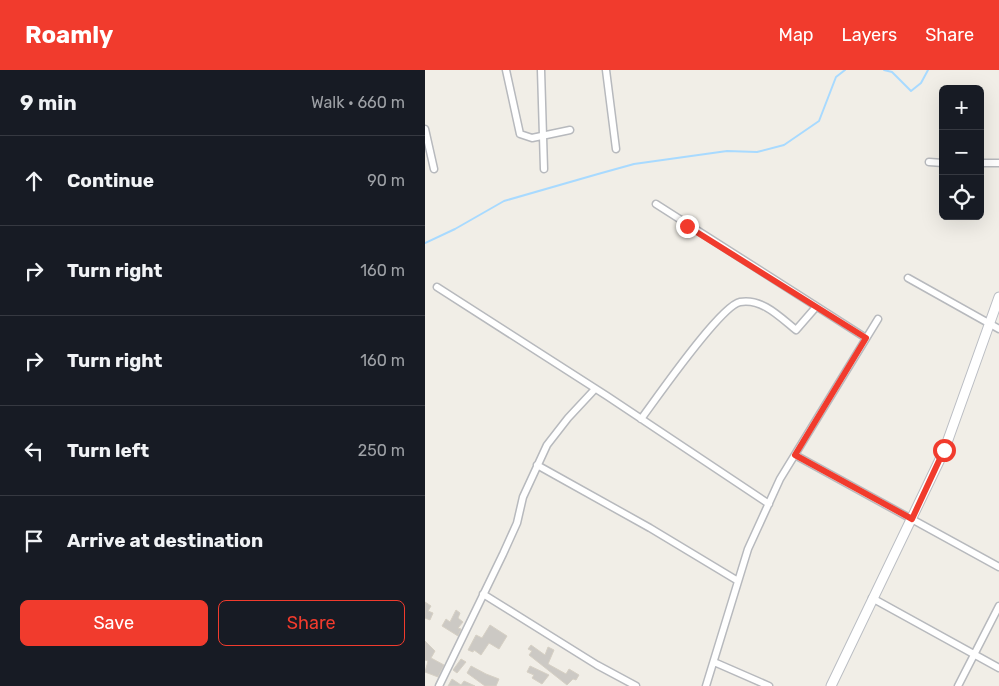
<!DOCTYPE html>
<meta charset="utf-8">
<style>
:root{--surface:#171b24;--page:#20242c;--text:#f1f3f6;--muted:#9ea1a6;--line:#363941;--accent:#f13b2d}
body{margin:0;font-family:Rubik,sans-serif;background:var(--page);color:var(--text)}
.controls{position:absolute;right:15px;top:15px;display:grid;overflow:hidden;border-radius:8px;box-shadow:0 5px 20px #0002}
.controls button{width:45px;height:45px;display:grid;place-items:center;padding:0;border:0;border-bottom:1px solid var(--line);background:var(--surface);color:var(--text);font:25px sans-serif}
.stop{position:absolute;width:15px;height:15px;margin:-11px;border:4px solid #f13b2d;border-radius:50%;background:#fff}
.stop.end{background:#f13b2d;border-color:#fff;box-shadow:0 1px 5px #0008}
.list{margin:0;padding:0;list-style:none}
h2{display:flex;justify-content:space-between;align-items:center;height:65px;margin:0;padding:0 20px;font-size:21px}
h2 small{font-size:16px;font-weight:400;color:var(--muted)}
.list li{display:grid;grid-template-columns:32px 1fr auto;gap:15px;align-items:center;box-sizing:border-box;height:90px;padding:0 20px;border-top:1px solid var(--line)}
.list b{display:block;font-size:19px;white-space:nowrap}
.list em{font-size:16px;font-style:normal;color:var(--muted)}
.actions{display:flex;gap:10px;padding:15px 20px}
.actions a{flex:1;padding:11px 0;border:1px solid var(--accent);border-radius:8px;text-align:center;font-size:18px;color:var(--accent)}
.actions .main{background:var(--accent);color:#fff}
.icon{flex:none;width:28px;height:28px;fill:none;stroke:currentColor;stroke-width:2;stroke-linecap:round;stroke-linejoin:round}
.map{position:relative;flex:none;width:574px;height:616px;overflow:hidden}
header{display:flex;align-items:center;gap:30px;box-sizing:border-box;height:70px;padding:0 25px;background:var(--accent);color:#fff}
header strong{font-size:24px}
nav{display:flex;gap:28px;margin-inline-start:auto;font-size:18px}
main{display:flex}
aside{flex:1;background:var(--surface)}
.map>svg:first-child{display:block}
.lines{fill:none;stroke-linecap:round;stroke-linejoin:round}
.stream{stroke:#a8daff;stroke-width:2}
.building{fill:#ccc9c4;stroke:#d6d0c4}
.street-casing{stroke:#b7b9bd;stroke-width:9}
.secondary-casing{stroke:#babdc3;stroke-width:11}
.street{stroke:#fff;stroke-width:6}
.secondary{stroke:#fff;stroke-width:9}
.route{stroke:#f13b2d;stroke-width:6}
</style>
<header>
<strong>Roamly</strong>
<nav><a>Map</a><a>Layers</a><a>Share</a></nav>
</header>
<main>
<aside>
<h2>9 min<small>Walk · 660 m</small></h2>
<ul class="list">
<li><svg class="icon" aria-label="ahead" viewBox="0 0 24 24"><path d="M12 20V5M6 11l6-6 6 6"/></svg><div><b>Continue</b></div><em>90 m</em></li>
<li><svg class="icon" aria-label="right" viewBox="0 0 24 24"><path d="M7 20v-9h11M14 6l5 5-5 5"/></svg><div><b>Turn right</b></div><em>160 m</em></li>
<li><svg class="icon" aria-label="right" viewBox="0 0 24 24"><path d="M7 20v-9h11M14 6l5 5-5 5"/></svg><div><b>Turn right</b></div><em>160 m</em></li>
<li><svg class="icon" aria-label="left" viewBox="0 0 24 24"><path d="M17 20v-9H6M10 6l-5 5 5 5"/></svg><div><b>Turn left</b></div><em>250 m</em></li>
<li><svg class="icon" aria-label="arrive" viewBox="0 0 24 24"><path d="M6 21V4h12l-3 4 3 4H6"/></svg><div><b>Arrive at destination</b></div></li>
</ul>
<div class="actions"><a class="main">Save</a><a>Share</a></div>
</aside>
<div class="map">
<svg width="574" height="616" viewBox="0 0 574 616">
<rect width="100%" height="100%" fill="#f1eee7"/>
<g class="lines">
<path class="stream" d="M459 0 467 2 486 21 496 13 503 0
M0 173 30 159 79 131 173 104 209 94 302 81 332 82 359 75 394 51 411 7 420 0"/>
</g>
<path class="building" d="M0 532 6 536 3 541 8 543 5 550 0 548Z
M31 540 35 543 33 548 38 552 33 558 36 559 33 566 17 556 21 549 25 552Z
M65 555 82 566 74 579 64 573 56 585 49 580 48 582 43 580 51 565 57 568Z
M0 571 10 581 6 588 19 595 13 607 0 602 3 591 0 590Z
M106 575 120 585 123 577 129 580 123 594 141 604 144 599 154 605 151 610 148 609 142 615 104 585 107 581 103 579Z
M36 589 41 592 32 603 28 600Z
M46 596 61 604 74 609 71 616H60L42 603Z
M105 596 124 605 117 614 107 608 109 605 102 602Z
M27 609 36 615 39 611 50 616H23Z"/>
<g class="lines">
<defs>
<path id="street" d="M81 0 95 64 107 68 145 60
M116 0 119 99
M181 0 191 79
M0 59 9 99
M504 92 518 93
M555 93H574
M231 134 441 268
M483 208 574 259
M12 217 182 326 344 434
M216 349C231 329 295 236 315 232 337 228 355 247 371 260L391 237
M370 385 574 497
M112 395 225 458 313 511
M58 524 172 595 211 616
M447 528 574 598
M289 592 344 616
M14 616 78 484 92 453 98 427 122 375 143 348 170 319
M281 616 323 479 355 409 453 249
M533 616 574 536"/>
<path id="secondary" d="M406 616 519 381 574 227"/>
</defs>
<use href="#street" class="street-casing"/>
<use href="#secondary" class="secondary-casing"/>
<use href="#street" class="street"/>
<use href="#secondary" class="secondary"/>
</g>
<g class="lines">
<path class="route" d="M262 156 441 268 370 385 487 449 519 380"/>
</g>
</svg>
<div class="controls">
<button>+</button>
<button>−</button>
<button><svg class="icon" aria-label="locate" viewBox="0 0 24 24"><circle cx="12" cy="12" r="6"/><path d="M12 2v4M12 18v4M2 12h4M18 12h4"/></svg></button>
</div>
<div class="stop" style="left:519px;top:380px"></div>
<div class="stop end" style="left:262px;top:156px"></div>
</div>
</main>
